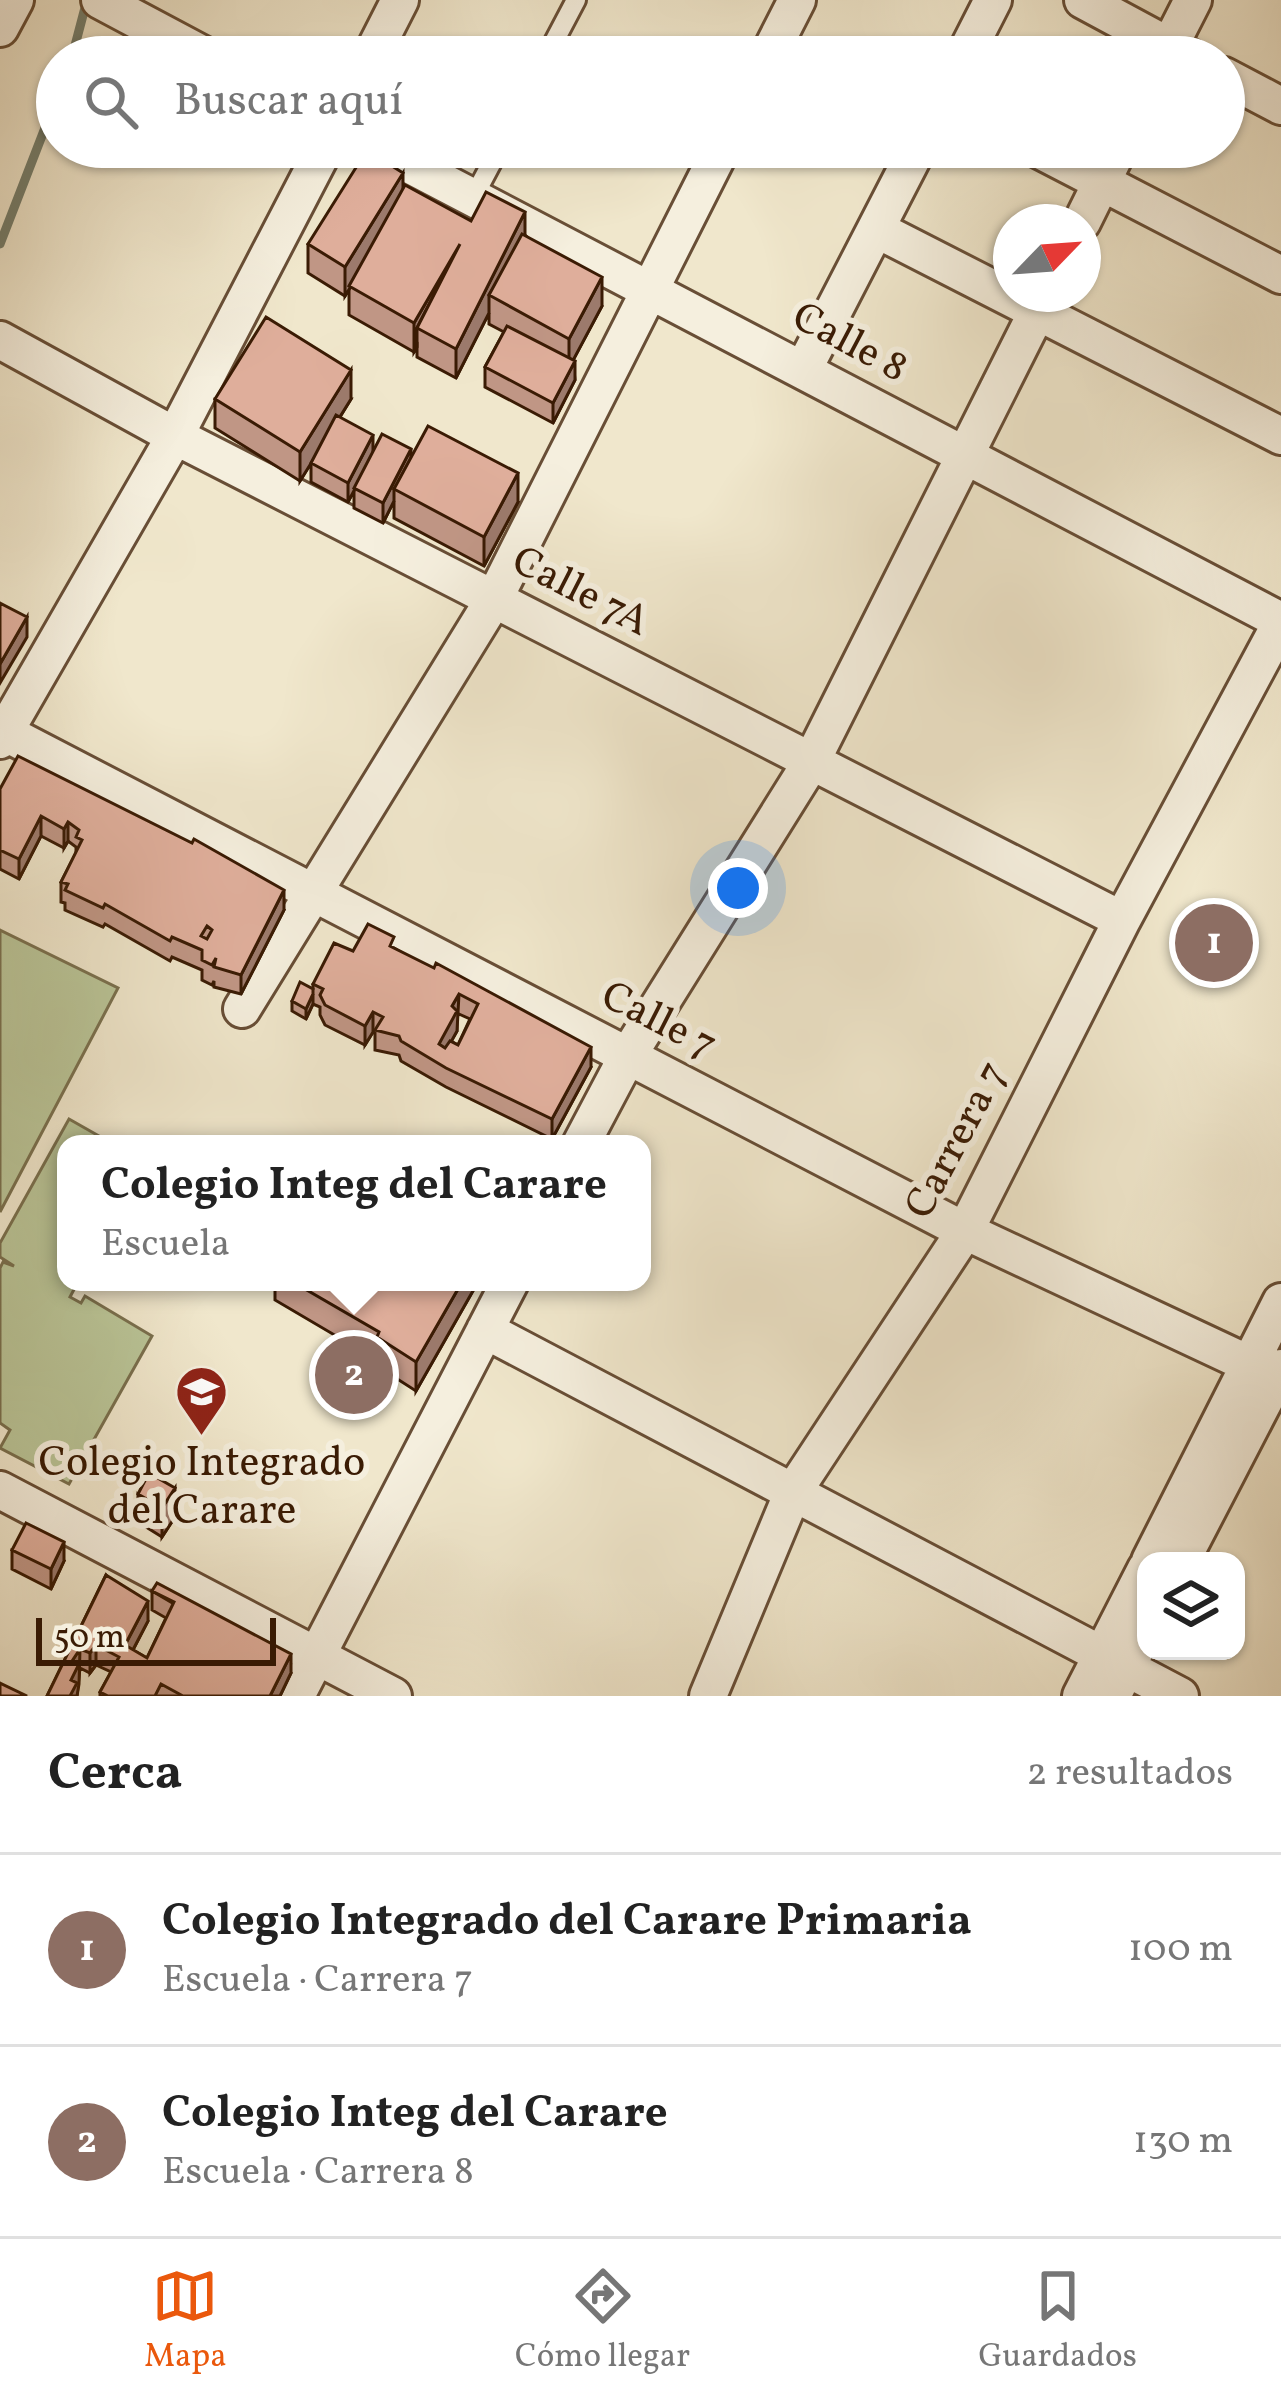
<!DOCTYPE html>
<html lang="es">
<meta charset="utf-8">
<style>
:root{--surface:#fff;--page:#f2f2f2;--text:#222;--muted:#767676;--line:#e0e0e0;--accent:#ea580c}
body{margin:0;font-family:Vollkorn,serif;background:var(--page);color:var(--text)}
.controls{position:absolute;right:36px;bottom:36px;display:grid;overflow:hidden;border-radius:24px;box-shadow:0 3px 9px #0004}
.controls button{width:108px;height:108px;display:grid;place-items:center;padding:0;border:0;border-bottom:3px solid var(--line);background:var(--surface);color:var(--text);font:60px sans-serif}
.compass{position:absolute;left:993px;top:204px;width:108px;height:108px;border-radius:50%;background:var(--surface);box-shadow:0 3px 9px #0004;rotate:65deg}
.scale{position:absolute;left:36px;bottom:30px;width:240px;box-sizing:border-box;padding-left:12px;border:6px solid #3a1b04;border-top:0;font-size:33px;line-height:42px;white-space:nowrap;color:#3a1b04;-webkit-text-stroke:9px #f5efde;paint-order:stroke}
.you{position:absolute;left:738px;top:888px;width:42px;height:42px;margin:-30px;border:9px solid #fff;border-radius:50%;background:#1a73e8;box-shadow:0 0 0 18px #1a73e833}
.badge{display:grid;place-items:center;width:78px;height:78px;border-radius:50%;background:var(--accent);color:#fff;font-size:39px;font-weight:700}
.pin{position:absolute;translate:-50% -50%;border:6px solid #fff;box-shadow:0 3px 12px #0006}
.popup{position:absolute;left:57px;top:1135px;width:594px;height:156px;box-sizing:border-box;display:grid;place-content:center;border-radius:24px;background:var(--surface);filter:drop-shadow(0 3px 9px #0005);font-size:39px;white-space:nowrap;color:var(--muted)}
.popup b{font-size:45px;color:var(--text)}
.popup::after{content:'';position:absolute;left:50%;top:100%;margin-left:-24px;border:24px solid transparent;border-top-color:var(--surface)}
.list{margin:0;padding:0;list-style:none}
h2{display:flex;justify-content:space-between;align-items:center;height:156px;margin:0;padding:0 48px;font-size:51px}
h2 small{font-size:39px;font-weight:400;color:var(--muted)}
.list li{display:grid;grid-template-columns:78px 1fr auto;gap:36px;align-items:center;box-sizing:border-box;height:192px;padding:0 48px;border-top:3px solid var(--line)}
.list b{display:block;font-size:45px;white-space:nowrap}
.list p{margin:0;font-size:39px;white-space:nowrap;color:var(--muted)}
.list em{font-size:39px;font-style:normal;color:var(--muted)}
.icon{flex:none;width:66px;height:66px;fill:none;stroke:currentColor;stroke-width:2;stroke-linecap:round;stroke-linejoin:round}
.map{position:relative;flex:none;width:1281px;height:1696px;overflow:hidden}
.search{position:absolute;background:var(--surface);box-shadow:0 3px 9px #0004;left:36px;right:36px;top:36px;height:132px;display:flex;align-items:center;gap:30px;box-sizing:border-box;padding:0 42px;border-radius:66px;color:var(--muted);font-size:45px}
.sheet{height:540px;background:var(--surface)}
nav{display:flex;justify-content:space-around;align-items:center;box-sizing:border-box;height:168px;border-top:3px solid var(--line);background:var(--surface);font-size:33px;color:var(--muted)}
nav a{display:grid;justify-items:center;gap:6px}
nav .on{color:var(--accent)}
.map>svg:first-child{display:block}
.green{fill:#bac598;stroke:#7a704e;stroke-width:3}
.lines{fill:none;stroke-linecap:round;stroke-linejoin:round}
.stream{stroke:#747e6d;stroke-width:9}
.service-casing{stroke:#684e36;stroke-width:24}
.minor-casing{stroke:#684e36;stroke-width:42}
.service{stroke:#f5efde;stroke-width:18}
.minor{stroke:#f5efde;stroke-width:36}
.wall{fill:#c09685;stroke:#3a1b04;stroke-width:3;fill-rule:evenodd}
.shaded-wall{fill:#9c7a6c;stroke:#3a1b04;stroke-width:3}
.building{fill:#dfae9b;stroke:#3a1b04;stroke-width:3;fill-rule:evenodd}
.labels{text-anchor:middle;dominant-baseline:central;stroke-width:12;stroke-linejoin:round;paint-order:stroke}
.street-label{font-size:42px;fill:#3a1b04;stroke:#f5efde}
.poi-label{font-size:42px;fill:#3a1b04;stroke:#f5efde}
</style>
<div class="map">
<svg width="1281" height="1696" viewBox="0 0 1281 1696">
<rect width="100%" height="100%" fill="#f0e7cc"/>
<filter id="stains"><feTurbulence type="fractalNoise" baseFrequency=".00167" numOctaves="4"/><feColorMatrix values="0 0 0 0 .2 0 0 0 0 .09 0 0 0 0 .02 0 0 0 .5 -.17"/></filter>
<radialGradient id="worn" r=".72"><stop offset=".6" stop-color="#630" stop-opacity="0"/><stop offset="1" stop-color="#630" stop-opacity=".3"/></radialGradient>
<path class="green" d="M0 930 118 988 0 1212Z
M69 1119 113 1144H66V1282H78L70 1297 81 1303 85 1296 152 1336 69 1484 0 1448 10 1430 0 1423V1268L3 1262 14 1266 0 1257V1243Z"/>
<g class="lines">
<path class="stream" d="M72 57 87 0
M0 244 57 97"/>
<defs>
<path id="service" d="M546 57 576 0
M473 198 500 147"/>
<path id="minor" d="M100 0 207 57
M1083 0 1189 57
M0 28 15 0
M371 57 400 0
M768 57 797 0
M964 57 993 0
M1164 57 1193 0
M1224 76 1281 106
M376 147 1281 621
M1034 147 1281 275
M1082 222 1119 147
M876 229 1281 436
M0 340 175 436 1122 920
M803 370 918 147
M0 730 965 1231 1281 1379
M0 740 175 436 325 147
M242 1009 494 599 722 147
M581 1144 627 1057 810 764 1046 294
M485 1330 1180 1696
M0 1490 393 1696
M1150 1561 1281 1302
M1181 1561 1281 1368
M296 1696 510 1282
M708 1696 793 1492 965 1231 1122 920 1281 623
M1081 1696 1146 1569
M1112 1696 1146 1629"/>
</defs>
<use href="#service" class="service-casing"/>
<use href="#minor" class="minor-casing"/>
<use href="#service" class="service"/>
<use href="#minor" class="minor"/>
</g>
<path class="wall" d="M403 189 471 221 525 235 602 306 573 360 575 380 553 423 485 387V367L504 332 489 324V313L456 378 417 357V347L414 352 349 315V288L345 296 308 273V244Z
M215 399H351L340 417 373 451 411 457 518 502 484 566 394 518V501L383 523 354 508V491L348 502 311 482V463L300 481 215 428Z
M0 789 284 910 241 994 214 987V981L212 985 202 980V970L172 957 170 961 105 924 103 927 65 910V903L61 902V882L76 853V847L68 841 64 848 41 836 19 879 0 869Z
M394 948 591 1067 552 1139 446 1087 401 1061 399 1055 375 1050V1033L373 1032 365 1045 325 1025 320 1015V1007L313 1004 306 1019 292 1011V1001L313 989V984L353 951ZM459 1014 470 1019 458 1045 451 1041 457 1031V1017Z
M275 1282H478L416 1391 377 1366V1360L275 1300Z
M138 1494 175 1517 162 1537 138 1522Z
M12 1550 64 1561 51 1589 12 1569Z
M106 1575 148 1621 133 1650 147 1658 166 1618 152 1610V1591L291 1673 280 1696H100V1692L111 1672 96 1665 90 1673 80 1668 77 1696H47Z"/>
<path class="shaded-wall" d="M403 173V202L345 296V267Z
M525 212V241L489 295V313L456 378V349Z
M460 244 417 328V347L414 352V323Z
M602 277V306L569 368V339Z
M575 361V380L553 423V403Z
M351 370V399L300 481V452Z
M373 435V455L348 502V483Z
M411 449V468L394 489V501L383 523V503Z
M518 473V502L484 566V537Z
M27 617V637L0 683V664Z
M41 816V836L19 879V859Z
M68 822V841L64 848V829Z
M284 890V910L241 994V975Z
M313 994V1004L306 1019V1009Z
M459 994 457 1031 439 1064V1044L452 1006Z
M373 1012V1032L365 1045V1026Z
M591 1047V1067L552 1139V1119Z
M462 1282H478L416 1391V1362Z
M175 1488V1517L162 1537V1508Z
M64 1542V1561L51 1589V1569Z
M148 1601V1621L125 1665V1645Z
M96 1645V1665L90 1673V1653Z
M80 1649 79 1684 77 1696H70L72 1661Z
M291 1654V1673L280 1696H270Z"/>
<path class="building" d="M367 150 403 173 345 267 308 244Z
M405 185 471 221 486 192 525 212 456 349 417 328 460 244 414 323 349 286Z
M522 234 602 277 569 339 489 295Z
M266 317 351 370 300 452 215 399Z
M507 326 575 361 553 403 485 367Z
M336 415 373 435 348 483 311 463Z
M428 426 518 473 484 537 394 489Z
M382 434 411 449 383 503 354 488Z
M0 603 27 617 0 664Z
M18 756 192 843 194 839 284 890 241 975 214 967 216 958 212 965 202 960V950L172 937 170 941 105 904 103 908 65 890 68 884 61 882 82 840 76 837 79 830 68 822 64 829 41 816 19 859 0 850V789ZM207 926 212 930 207 939 201 936Z
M368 924 394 937 390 946 434 968 436 963 591 1047 552 1119 446 1068 401 1041 399 1036 375 1030 383 1017 373 1012 365 1026 325 1005 320 995 323 989 313 984 334 943 353 951ZM459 994 478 1004 458 1045 450 1041 445 1048 439 1044 457 1011 452 1006Z
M300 982 313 989V994L306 1009 292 1001Z
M293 1282H462L416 1362 377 1337 379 1332Z
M149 1473 175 1488 162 1508 138 1494Z
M26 1523 64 1542 51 1569 12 1550Z
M106 1575 148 1601 125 1645 147 1658 174 1602 152 1591 157 1583 291 1654 270 1696H183L161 1684 155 1696H108L100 1692 119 1657 96 1645 90 1653 80 1649 72 1661 79 1664 71 1680 77 1683 70 1696H47Z
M0 1683 27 1696H0Z"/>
<defs>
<symbol id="school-pin" viewBox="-11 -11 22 30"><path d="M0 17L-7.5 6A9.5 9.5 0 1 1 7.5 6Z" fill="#8f2418" stroke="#f5efde"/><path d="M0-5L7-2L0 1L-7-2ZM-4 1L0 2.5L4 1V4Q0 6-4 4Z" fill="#fff"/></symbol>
</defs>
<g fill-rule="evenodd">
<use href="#school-pin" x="172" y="1362" width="59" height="81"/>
</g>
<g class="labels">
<g class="street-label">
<text transform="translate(849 344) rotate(28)">Calle 8</text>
<text transform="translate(580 593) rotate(27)">Calle 7A</text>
<text transform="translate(658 1022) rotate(27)">Calle 7</text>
<text transform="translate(958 1141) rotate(-62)">Carrera 7</text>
</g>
<g class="poi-label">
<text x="202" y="1464">Colegio Integrado<tspan x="202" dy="48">del Carare</tspan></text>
</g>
</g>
<rect width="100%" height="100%" filter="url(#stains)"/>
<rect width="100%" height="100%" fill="url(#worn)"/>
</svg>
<div class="controls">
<button><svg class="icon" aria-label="layers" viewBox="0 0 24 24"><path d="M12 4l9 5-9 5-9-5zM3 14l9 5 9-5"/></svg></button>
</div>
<svg class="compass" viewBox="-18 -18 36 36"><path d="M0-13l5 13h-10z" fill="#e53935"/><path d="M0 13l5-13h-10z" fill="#767676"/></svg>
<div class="scale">50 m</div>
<div class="you"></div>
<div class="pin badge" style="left:1214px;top:943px;background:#8d6e63">1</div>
<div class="pin badge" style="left:354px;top:1375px;background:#8d6e63">2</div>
<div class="popup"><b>Colegio Integ del Carare</b>Escuela</div>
<div class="search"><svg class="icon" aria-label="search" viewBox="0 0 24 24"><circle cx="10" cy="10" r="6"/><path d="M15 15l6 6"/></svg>Buscar aquí</div>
</div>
<section class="sheet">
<h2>Cerca<small>2 resultados</small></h2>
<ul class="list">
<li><span class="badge" style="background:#8d6e63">1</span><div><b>Colegio Integrado del Carare Primaria</b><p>Escuela · Carrera 7</p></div><em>100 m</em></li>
<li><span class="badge" style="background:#8d6e63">2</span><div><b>Colegio Integ del Carare</b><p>Escuela · Carrera 8</p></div><em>130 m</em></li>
</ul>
</section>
<nav>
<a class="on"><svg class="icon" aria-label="map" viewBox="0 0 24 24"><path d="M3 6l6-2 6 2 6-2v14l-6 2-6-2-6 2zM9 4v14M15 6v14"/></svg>Mapa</a>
<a><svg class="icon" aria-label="directions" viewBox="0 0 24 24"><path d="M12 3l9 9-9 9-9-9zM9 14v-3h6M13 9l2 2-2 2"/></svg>Cómo llegar</a>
<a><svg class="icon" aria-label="saved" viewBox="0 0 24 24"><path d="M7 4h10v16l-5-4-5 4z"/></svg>Guardados</a>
</nav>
